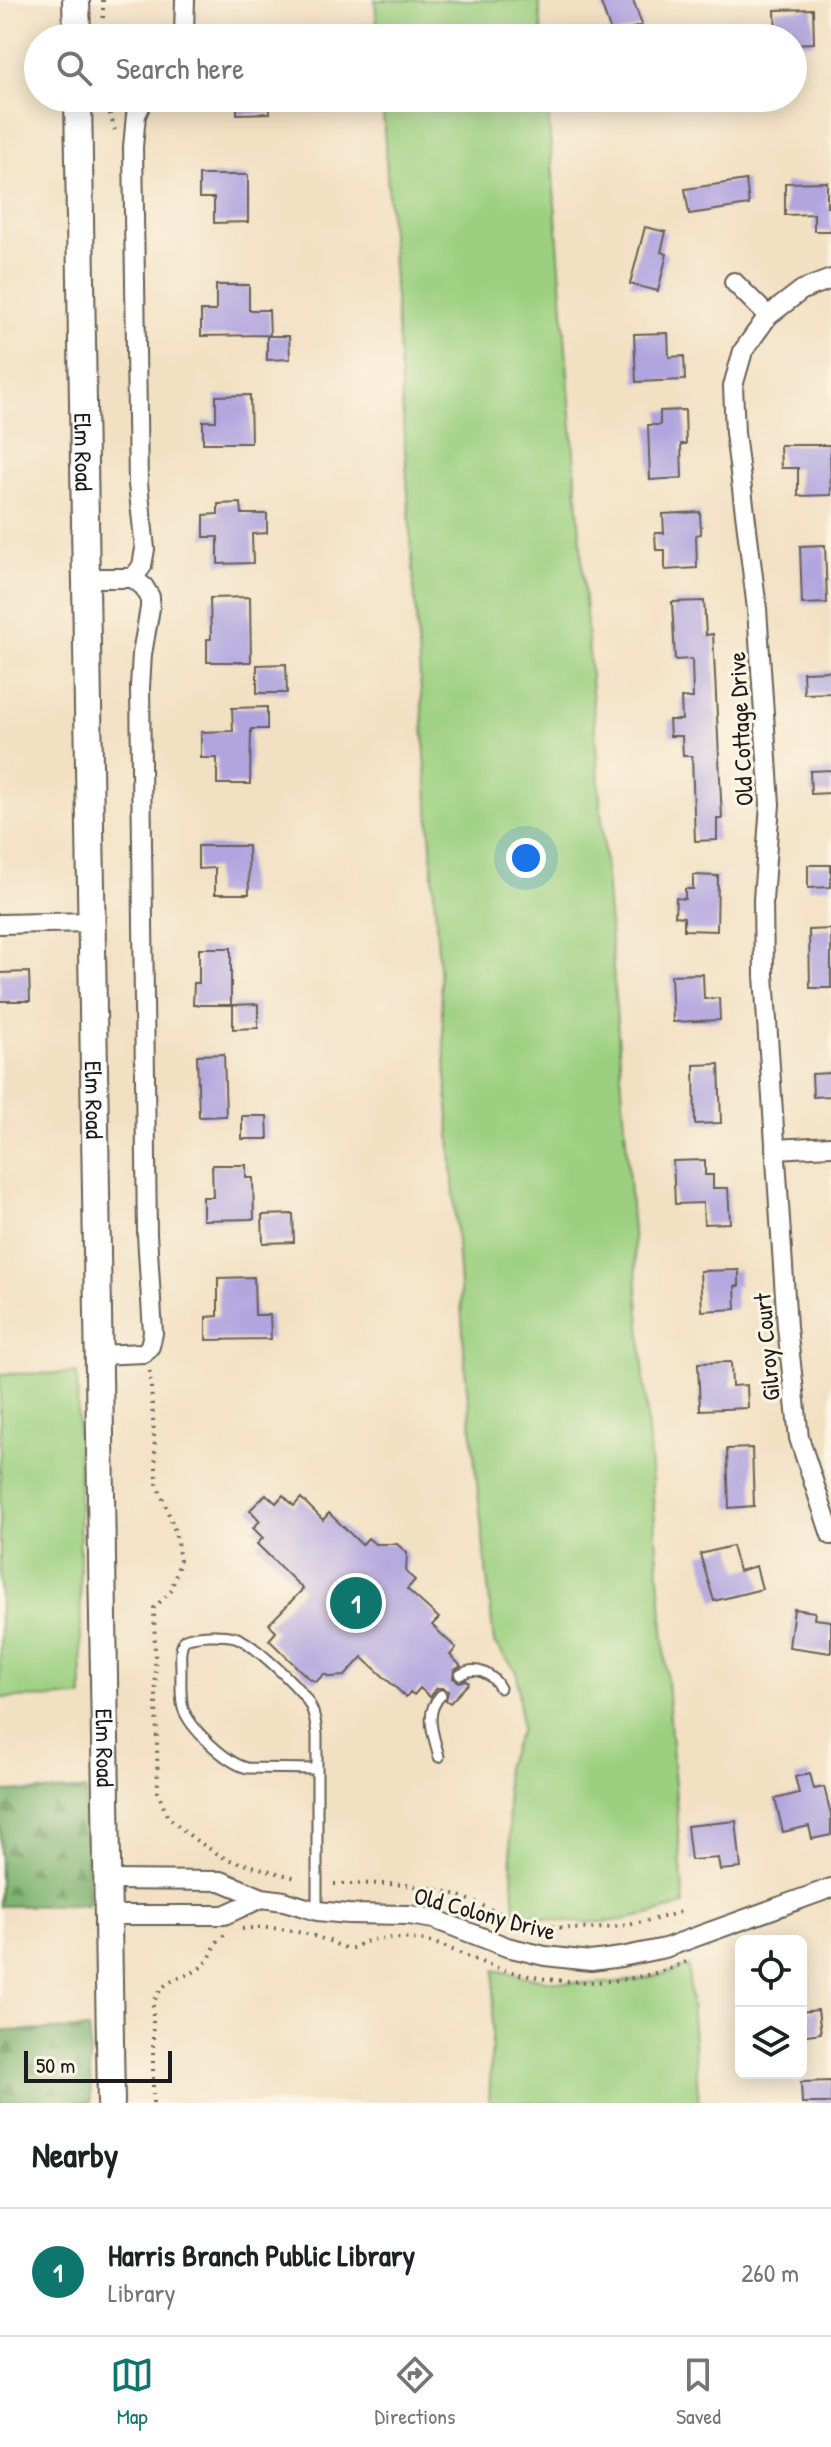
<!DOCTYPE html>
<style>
:root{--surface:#fff;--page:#f2f2f2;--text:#202124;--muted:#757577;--line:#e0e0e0;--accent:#0f766e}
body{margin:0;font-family:"Patrick Hand",sans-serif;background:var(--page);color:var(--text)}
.controls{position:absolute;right:24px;bottom:24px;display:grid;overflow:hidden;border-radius:12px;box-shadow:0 4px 20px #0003}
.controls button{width:72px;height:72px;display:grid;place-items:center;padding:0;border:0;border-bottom:2px solid var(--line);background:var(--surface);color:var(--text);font:40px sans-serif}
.scale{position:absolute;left:24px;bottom:20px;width:148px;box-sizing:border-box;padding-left:8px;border:4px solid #1c1c1c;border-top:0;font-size:22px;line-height:28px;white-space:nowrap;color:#1c1c1c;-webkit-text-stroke:6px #fcf5e5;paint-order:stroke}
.you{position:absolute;left:526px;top:858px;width:28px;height:28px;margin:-20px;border:6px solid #fff;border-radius:50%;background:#1a73e8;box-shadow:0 0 0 12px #1a73e833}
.badge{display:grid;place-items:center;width:52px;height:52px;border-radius:50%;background:var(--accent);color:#fff;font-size:26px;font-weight:700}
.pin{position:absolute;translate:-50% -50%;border:4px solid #fff;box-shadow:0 2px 8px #0006}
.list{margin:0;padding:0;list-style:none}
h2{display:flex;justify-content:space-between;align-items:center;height:104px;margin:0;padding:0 32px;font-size:34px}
h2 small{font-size:26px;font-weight:400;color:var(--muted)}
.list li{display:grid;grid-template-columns:52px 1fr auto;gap:24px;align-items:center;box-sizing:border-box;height:128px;padding:0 32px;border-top:2px solid var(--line)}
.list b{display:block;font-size:30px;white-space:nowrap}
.list p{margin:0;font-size:26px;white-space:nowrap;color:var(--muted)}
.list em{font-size:26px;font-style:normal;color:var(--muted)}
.icon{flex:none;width:44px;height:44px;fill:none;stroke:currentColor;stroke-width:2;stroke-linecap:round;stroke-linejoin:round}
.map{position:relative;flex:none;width:831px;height:2103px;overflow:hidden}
.search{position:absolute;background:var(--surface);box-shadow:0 4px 20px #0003;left:24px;right:24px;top:24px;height:88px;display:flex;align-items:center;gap:20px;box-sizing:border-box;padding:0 28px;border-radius:44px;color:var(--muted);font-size:30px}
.sheet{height:232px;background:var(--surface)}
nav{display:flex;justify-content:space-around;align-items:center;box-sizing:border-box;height:112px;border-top:2px solid var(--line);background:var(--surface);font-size:22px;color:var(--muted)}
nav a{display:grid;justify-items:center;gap:4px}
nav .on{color:var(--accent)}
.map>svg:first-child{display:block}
.green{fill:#9cd080;stroke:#5c764e;stroke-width:2}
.forest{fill:url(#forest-firs);stroke:#4c6745;stroke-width:2}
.building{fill:#b1a5df}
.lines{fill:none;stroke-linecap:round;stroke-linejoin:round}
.lane-casing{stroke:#676156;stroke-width:13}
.street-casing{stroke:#676156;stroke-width:22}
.secondary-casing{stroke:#676156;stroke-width:30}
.path{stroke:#676156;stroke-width:4;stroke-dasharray:2 6;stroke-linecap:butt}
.lane{stroke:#fff;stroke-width:9}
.street{stroke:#fff;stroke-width:18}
.secondary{stroke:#fff;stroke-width:26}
.labels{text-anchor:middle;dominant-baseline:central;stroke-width:6;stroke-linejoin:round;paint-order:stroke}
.street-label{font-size:24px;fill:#1c1c1c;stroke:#fcf5e5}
</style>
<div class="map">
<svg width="831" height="2103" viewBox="0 0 831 2103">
<defs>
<pattern id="forest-firs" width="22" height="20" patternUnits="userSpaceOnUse" patternTransform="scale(2)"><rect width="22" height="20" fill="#7db26e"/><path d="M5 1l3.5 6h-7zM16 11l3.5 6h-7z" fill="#66905a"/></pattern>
</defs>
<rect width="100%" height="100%" fill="#fcf5e5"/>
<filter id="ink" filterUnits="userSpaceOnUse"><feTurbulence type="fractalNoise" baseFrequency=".0125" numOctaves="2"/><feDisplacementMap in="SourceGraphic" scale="16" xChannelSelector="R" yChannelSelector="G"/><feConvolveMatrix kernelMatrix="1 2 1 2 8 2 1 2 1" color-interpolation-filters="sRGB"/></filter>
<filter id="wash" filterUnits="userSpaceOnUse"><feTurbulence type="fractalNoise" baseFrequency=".006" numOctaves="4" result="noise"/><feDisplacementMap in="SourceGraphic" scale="32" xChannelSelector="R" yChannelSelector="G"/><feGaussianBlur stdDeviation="1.8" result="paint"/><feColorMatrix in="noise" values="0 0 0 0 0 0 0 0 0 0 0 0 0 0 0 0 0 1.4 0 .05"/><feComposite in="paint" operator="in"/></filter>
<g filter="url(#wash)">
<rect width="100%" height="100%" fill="#f2e0c2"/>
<path class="green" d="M375 0H539L542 38H378Z
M382 98H547L684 1905C627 1923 572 1931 515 1910L505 1767 521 1730 517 1672 494 1643 466 1379Z
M77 1373 82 1697 0 1698V1374Z
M688 1966 699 2103H489L495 1970C564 1987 620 1990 688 1966Z"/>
<path class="forest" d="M85 1790 88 1905 0 1906V1792Z
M89 2029 91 2103H0V2031Z"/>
<g id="blocks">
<path class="building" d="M600 0H633L642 25 612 35Z
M813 9 814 43 793 44V38H776L775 10Z
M237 98H269L270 113 237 114Z
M199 175H248V222L214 223V198H199Z
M746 180 749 205 689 214 685 189Z
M827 182V207H831V231H814V214L785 215V183Z
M645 227 666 232 661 252 667 254 658 291 630 284Z
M216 285H249V310H269L270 335 201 336V311H216Z
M668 333 669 357 684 356 685 380 636 382 634 334Z
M267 336H289L290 359 267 360Z
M250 395 251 443H203V421H216V396Z
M685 410 686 444H681L682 478 650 480 648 425H660V411Z
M780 445H830L831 495 798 496V468H781Z
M241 503 242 514H267V533L252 534 253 563 218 564V537H204V515L218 514V504Z
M700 512 701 534 696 535 697 568 665 570V550H656L655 533H664L663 514Z
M825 545 827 603 802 604 800 546Z
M250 597 251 662H207V639H211L210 598Z
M704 601 706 635 713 634 722 819H717V840L695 841 692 756H683L682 736H670L669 720H682L681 698H693L692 659 675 660 672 602Z
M286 664 287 693H257V665Z
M831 671V693L804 694 803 672Z
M267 707V729H251L250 784H217V758H201V732L233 731 232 708Z
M831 770V793L811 794 810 771Z
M198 846H248L249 894H215V868L198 869Z
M808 865H831V887L808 888Z
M693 875 718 876 717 931 684 930V917L675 916 676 898 685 899V889H693Z
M831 929V988H810L809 930Z
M199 948H231V1005H193L194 983H199Z
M29 972 30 1001H0V973Z
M703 974 704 999 719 998 720 1020 673 1022 671 975Z
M258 1004V1028L233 1029V1005Z
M224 1054 226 1116 199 1117 197 1055Z
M719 1064 721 1123 695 1124 694 1065Z
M831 1073V1096L813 1097 812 1074Z
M242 1116H267L268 1139H242Z
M705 1160V1175H713V1188H728L730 1223 704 1224 703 1203 675 1204 673 1161Z
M212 1165H246V1178H253L254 1219 203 1220V1197H213Z
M293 1214 294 1242 263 1243 262 1215Z
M739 1270V1286H735L736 1309 702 1311 700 1271Z
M254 1277 255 1315H270L271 1339 206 1340V1317L218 1316V1278Z
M731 1362 732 1386 747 1385 748 1408 700 1410 698 1363Z
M752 1448 754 1506 729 1508 727 1449Z
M266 1494 276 1503 283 1495 294 1506 301 1498 323 1520 329 1513 362 1545 368 1538 375 1544H397L407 1553 406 1572 415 1580 407 1589 439 1618 432 1625 456 1648 450 1655 461 1666 454 1670 453 1678 459 1682 466 1680 469 1683 450 1703 446 1700 448 1691 443 1688H437L430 1697 420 1688 414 1695 410 1692 406 1697 362 1657 345 1676 330 1677 324 1674 316 1682 307 1677 269 1640 276 1632 269 1624 303 1589 257 1544 263 1538 253 1528 260 1521 250 1510Z
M732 1546 739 1571 756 1566 762 1589 714 1601 700 1554Z
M794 1609 815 1612 814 1619 831 1621V1653L789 1647Z
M810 1773 814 1789 824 1787 831 1814V1835L812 1839 809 1826 783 1832 775 1799 799 1793 795 1777Z
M736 1821 741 1868 720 1870 718 1858 691 1860 687 1826Z
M818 2010 821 2033 801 2036V2012Z
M831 2081V2103H802L801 2082Z"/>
</g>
</g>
<g filter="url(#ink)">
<use href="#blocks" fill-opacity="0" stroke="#676156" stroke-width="2"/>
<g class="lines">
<defs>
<path id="lane" d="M460 1675C475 1665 492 1673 500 1688
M439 1757C434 1735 423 1714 441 1695
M317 1911V1735C316 1724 315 1715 310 1705 302 1689 252 1642 235 1637 222 1634 198 1634 185 1639 179 1648 181 1659 181 1670 181 1682 180 1696 183 1708 190 1729 227 1763 247 1768L317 1769"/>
<path id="street" d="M182 38 184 32 185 0
M831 279 802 290 768 316 743 351 733 386 735 433 757 609 770 804 763 900 764 975 787 1327 799 1438 831 1535
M734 282 768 316
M87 578H133L144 587 150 597V608L142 654 140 687 147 1234 153 1333 150 1346 144 1353 98 1355
M133 578 142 566 145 549 138 484 133 147 136 115 144 98
M0 924 92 922
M775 1149 831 1146
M108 1880 221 1881 262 1898 284 1901 317 1911 348 1914 409 1915 434 1919 507 1947 545 1956 591 1961 621 1957 665 1948 831 1888
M109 1915H224L262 1898"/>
<g id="secondary">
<path d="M76 0 77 38"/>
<path id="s1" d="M78 98 111 2103"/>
</g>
</defs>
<use href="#lane" class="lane-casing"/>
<use href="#street" class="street-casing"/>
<use href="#secondary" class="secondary-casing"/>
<path class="path" d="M103 0V38
M105 98 115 130
M150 1371 157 1483 175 1531 180 1561 171 1591 154 1608 158 1792 167 1816 194 1839 226 1859 296 1878
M334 1884C369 1884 404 1882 439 1890 464 1895 484 1908 508 1916 573 1937 621 1930 684 1911
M242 1929C270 1925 300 1931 326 1940 334 1942 340 1948 349 1948 355 1949 359 1944 365 1942 383 1936 408 1938 426 1941 448 1946 468 1958 489 1965 552 1987 625 1989 686 1962
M153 2103V2004C166 1970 190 1983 208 1960 216 1948 213 1943 226 1934"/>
<use href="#lane" class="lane"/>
<use href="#street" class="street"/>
<use href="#secondary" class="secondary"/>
</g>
</g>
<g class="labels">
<g class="street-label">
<text stroke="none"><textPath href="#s1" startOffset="354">Elm Road</textPath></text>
<text transform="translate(740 729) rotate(-93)">Old Cottage Drive</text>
<text stroke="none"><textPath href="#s1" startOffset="1002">Elm Road</textPath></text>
<text transform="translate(766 1347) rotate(-95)">Gilroy Court</text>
<text stroke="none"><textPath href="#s1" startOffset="1650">Elm Road</textPath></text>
<text transform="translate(485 1913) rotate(15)">Old Colony Drive</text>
</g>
</g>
</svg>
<div class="controls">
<button><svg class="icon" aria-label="locate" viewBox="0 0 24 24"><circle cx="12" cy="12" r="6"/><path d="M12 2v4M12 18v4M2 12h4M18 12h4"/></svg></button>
<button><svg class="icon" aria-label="layers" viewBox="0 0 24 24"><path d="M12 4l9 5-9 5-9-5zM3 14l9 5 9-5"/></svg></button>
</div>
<div class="scale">50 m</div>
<div class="you"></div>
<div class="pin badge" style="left:356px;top:1603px">1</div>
<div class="search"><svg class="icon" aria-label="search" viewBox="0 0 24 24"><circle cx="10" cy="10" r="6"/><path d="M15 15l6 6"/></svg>Search here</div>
</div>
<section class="sheet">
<h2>Nearby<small></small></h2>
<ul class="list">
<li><span class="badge">1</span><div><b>Harris Branch Public Library</b><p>Library</p></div><em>260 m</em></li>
</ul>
</section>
<nav>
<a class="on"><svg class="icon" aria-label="map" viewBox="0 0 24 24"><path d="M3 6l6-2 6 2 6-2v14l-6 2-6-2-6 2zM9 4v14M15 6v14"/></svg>Map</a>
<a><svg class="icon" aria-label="directions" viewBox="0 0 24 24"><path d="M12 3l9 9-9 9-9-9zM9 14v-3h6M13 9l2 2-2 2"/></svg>Directions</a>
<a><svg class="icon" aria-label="saved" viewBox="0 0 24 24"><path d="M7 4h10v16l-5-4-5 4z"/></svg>Saved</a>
</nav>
